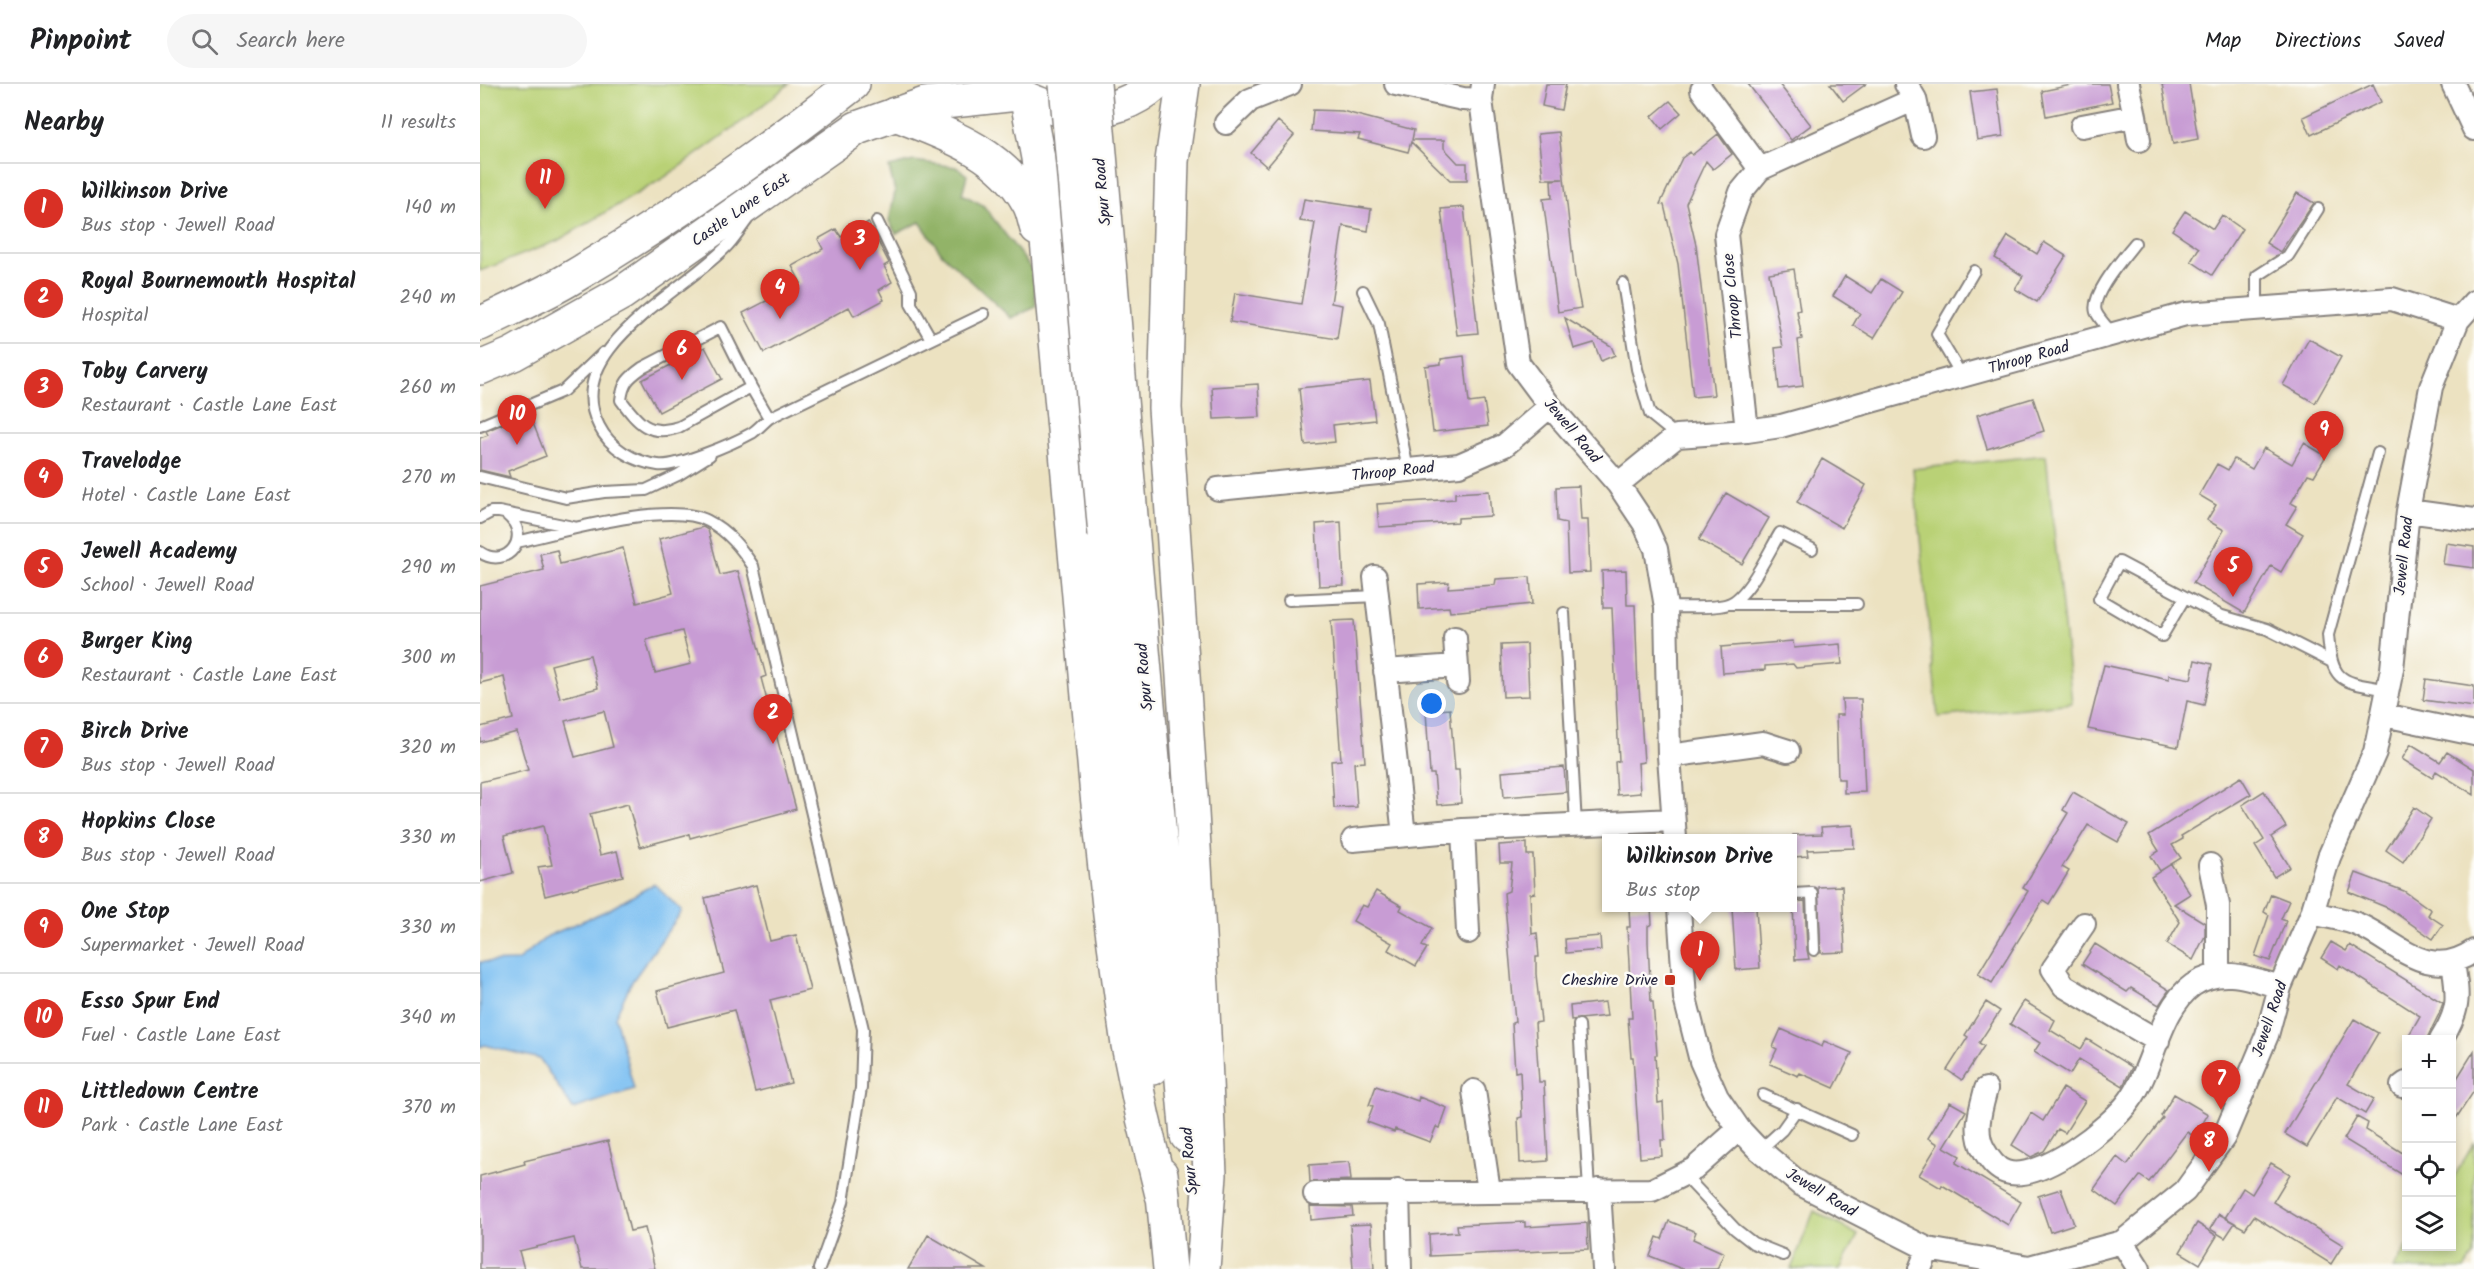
<!DOCTYPE html>
<meta charset="utf-8">
<style>
:root{--surface:#fff;--page:#f6f6f6;--text:#202124;--muted:#757577;--line:#e0e0e0;--accent:#d93025}
body{margin:0;font-family:Kalam,sans-serif;background:var(--page);color:var(--text)}
.controls{position:absolute;right:18px;bottom:18px;display:grid;overflow:hidden;border-radius:0px;box-shadow:0 3px 9px #0003}
.controls button{width:54px;height:54px;display:grid;place-items:center;padding:0;border:0;border-bottom:2px solid var(--line);background:var(--surface);color:var(--text);font:30px sans-serif}
.you{position:absolute;left:952px;top:620px;width:21px;height:21px;margin:-15px;border:4px solid #fff;border-radius:50%;background:#1a73e8;box-shadow:0 0 0 9px #1a73e833}
.badge{display:grid;place-items:center;width:39px;height:39px;border-radius:50%;background:var(--accent);color:#fff;font-size:20px;font-weight:700}
.pin{position:absolute;translate:-50% -50px;filter:drop-shadow(0 2px 3px #0008)}
.pin::after{content:'';position:absolute;top:32px;width:21px;height:18px;background:inherit;clip-path:polygon(0 0,100% 0,50% 100%)}
.popup{position:absolute;left:1122px;top:750px;width:195px;height:78px;box-sizing:border-box;display:grid;place-content:center;border-radius:0px;background:var(--surface);filter:drop-shadow(0 2px 4px #0005);font-size:20px;white-space:nowrap;color:var(--muted)}
.popup b{font-size:22px;color:var(--text)}
.popup::after{content:'';position:absolute;left:50%;top:100%;margin-left:-12px;border:12px solid transparent;border-top-color:var(--surface)}
.list{margin:0;padding:0;list-style:none}
h2{display:flex;justify-content:space-between;align-items:center;height:78px;margin:0;padding:0 24px;font-size:26px}
h2 small{font-size:20px;font-weight:400;color:var(--muted)}
.list li{display:grid;grid-template-columns:39px 1fr auto;gap:18px;align-items:center;box-sizing:border-box;height:90px;padding:0 24px;border-top:2px solid var(--line)}
.list b{display:block;font-size:22px;white-space:nowrap}
.list p{margin:0;font-size:20px;white-space:nowrap;color:var(--muted)}
.list em{font-size:20px;font-style:normal;color:var(--muted)}
.icon{flex:none;width:33px;height:33px;fill:none;stroke:currentColor;stroke-width:2;stroke-linecap:round;stroke-linejoin:round}
.map{position:relative;flex:none;width:1994px;height:1185px;overflow:hidden}
header{display:flex;align-items:center;gap:36px;box-sizing:border-box;height:84px;padding:0 30px;background:var(--surface);border-bottom:2px solid var(--line)}
header strong{font-size:28px}
nav{display:flex;gap:33px;margin-inline-start:auto;font-size:21px}
.search{width:420px;height:54px;background:var(--page);display:flex;align-items:center;gap:15px;box-sizing:border-box;padding:0 21px;border-radius:33px;color:var(--muted);font-size:22px}
main{display:flex}
aside{flex:1;background:var(--surface)}
.map>svg:first-child{display:block}
.green{fill:#b9d176;stroke:#6e7a58;stroke-width:1.5}
.forest{fill:#92b367;stroke:#5a6a51;stroke-width:1.5}
.water{fill:#7cbff2;stroke:#4f7096;stroke-width:1.5}
.building{fill:#c89cd4;fill-rule:evenodd}
.lines{fill:none;stroke-linecap:round;stroke-linejoin:round}
.service-casing{stroke:#87827e;stroke-width:14}
.minor-casing{stroke:#87827e;stroke-width:26}
.primary-casing{stroke:#87827e;stroke-width:36}
.trunk-casing{stroke:#87827e;stroke-width:36}
.service{stroke:#fff;stroke-width:10}
.minor{stroke:#fff;stroke-width:22}
.primary{stroke:#fff;stroke-width:33}
.trunk{stroke:#fff;stroke-width:33}
.trunk-bridge-casing{stroke:#87827e;stroke-width:36;stroke-linecap:butt}
.trunk-bridge{stroke:#fff;stroke-width:33}
.poi-dot{fill:#c8321e;stroke:#fdfcf7;stroke-width:2}
.labels{text-anchor:middle;dominant-baseline:central;stroke-width:5;stroke-linejoin:round;paint-order:stroke}
.street-label{font-size:16px;fill:#22223b;stroke:#fdfcf7}
.poi-label{font-size:16px;fill:#22223b;stroke:#fdfcf7;text-anchor:end}
</style>
<header>
<strong>Pinpoint</strong>
<div class="search"><svg class="icon" aria-label="search" viewBox="0 0 24 24"><circle cx="10" cy="10" r="6"/><path d="M15 15l6 6"/></svg>Search here</div>
<nav><a>Map</a><a>Directions</a><a>Saved</a></nav>
</header>
<main>
<aside>
<h2>Nearby<small>11 results</small></h2>
<ul class="list">
<li><span class="badge">1</span><div><b>Wilkinson Drive</b><p>Bus stop · Jewell Road</p></div><em>140 m</em></li>
<li><span class="badge">2</span><div><b>Royal Bournemouth Hospital</b><p>Hospital</p></div><em>240 m</em></li>
<li><span class="badge">3</span><div><b>Toby Carvery</b><p>Restaurant · Castle Lane East</p></div><em>260 m</em></li>
<li><span class="badge">4</span><div><b>Travelodge</b><p>Hotel · Castle Lane East</p></div><em>270 m</em></li>
<li><span class="badge">5</span><div><b>Jewell Academy</b><p>School · Jewell Road</p></div><em>290 m</em></li>
<li><span class="badge">6</span><div><b>Burger King</b><p>Restaurant · Castle Lane East</p></div><em>300 m</em></li>
<li><span class="badge">7</span><div><b>Birch Drive</b><p>Bus stop · Jewell Road</p></div><em>320 m</em></li>
<li><span class="badge">8</span><div><b>Hopkins Close</b><p>Bus stop · Jewell Road</p></div><em>330 m</em></li>
<li><span class="badge">9</span><div><b>One Stop</b><p>Supermarket · Jewell Road</p></div><em>330 m</em></li>
<li><span class="badge">10</span><div><b>Esso Spur End</b><p>Fuel · Castle Lane East</p></div><em>340 m</em></li>
<li><span class="badge">11</span><div><b>Littledown Centre</b><p>Park · Castle Lane East</p></div><em>370 m</em></li>
</ul>
</aside>
<div class="map">
<svg width="1994" height="1185" viewBox="0 0 1994 1185">
<rect width="100%" height="100%" fill="#fdfcf7"/>
<filter id="ink" filterUnits="userSpaceOnUse"><feTurbulence type="fractalNoise" baseFrequency=".0167" numOctaves="2"/><feDisplacementMap in="SourceGraphic" scale="12" xChannelSelector="R" yChannelSelector="G"/><feConvolveMatrix kernelMatrix="1 2 1 2 8 2 1 2 1" color-interpolation-filters="sRGB"/></filter>
<filter id="wash" filterUnits="userSpaceOnUse"><feTurbulence type="fractalNoise" baseFrequency=".008" numOctaves="4" result="noise"/><feDisplacementMap in="SourceGraphic" scale="24" xChannelSelector="R" yChannelSelector="G"/><feGaussianBlur stdDeviation="1.35" result="paint"/><feColorMatrix in="noise" values="0 0 0 0 0 0 0 0 0 0 0 0 0 0 0 0 0 1.4 0 .05"/><feComposite in="paint" operator="in"/></filter>
<g filter="url(#wash)">
<rect width="100%" height="100%" fill="#ece2c1"/>
<path class="green" d="M0 0H309L267 34 185 93 77 157 0 187Z
M1566 371 1592 619 1458 633 1433 385Z
M1994 1059V1172L1984 1185H1913L1927 1163 1972 1162V1096Z
M1334 1127 1378 1151 1360 1185H1311Z"/>
<path class="forest" d="M434 77 476 83 487 91 482 110 503 121 554 188 556 223 531 234 462 170 440 138 416 150 409 137 415 108 409 83Z"/>
<path class="water" d="M174 800 202 827 151 899 135 933 154 1005 93 1025 60 975 5 961 0 963V878L37 877 68 852 128 826Z"/>
<g id="blocks">
<path class="building" d="M1066 0H1086L1081 26 1062 22Z
M1268 0H1299L1331 41 1311 56Z
M1350 0H1386L1363 17Z
M1596 0H1628L1632 18 1566 32 1562 7Z
M1682 0H1709L1718 55 1693 60Z
M1893 0 1901 18 1831 51 1823 33Z
M1517 5 1523 52 1497 56 1490 8Z
M1190 17 1201 29 1182 45 1172 32Z
M833 26 862 27 934 46 932 56H964V64L978 79H987V96H970L931 58 928 68 878 55 880 50 831 47Z
M798 37 814 51 787 83 771 69Z
M1079 48 1095 193 1101 224 1078 228 1063 115 1072 114 1071 96 1083 95H1063L1058 50Z
M1238 50 1252 70 1233 85 1226 77 1206 119 1216 161 1234 311 1213 313 1198 180 1184 121 1180 120 1202 74 1210 68 1212 71Z
M1817 109 1834 119 1800 168 1786 159Z
M824 115 891 125 888 147 863 142 851 219 862 221 857 255 750 238 755 209 821 220 835 139 820 137Z
M984 123 998 249 977 251 961 125Z
M1705 127 1733 145 1742 131 1762 145 1732 191 1711 177 1719 164 1692 146Z
M388 138 409 179 404 182 412 198 399 206 404 216 374 232 369 223 284 269 263 229 321 199 312 182 343 165 338 155 356 145 361 153Z
M1528 152 1557 170 1564 158 1586 172 1557 218 1535 205 1543 192 1515 174Z
M1314 185 1320 226 1317 227 1322 255 1318 256 1323 302 1299 305 1295 264 1303 263 1289 189Z
M1365 192 1392 209 1401 195 1422 208 1394 254 1373 241 1380 229 1353 212Z
M1085 234 1131 262 1135 271 1121 277 1114 259 1094 265Z
M1829 255 1861 273 1835 319 1803 301Z
M225 263 242 295 179 328 162 296Z
M984 272 989 319 1004 317 1008 342 953 348 945 282 961 280V275Z
M890 297 895 336 853 341 855 358 825 361 819 304Z
M778 300 780 333 734 335 732 303Z
M1553 314 1564 347 1507 365 1497 331Z
M49 329 66 372 28 387 30 393 0 386V354L8 351 6 347Z
M1824 359 1846 372 1834 392 1828 390 1811 419 1817 422 1806 440 1823 450 1801 488 1791 482 1764 529 1713 499 1744 446 1727 436 1736 421 1719 411 1737 380 1748 386 1754 375 1772 385 1784 364 1812 380Z
M1342 375 1386 401 1362 444 1317 418Z
M1099 402 1101 436H1108L1110 488 1088 489 1086 439 1077 437 1076 403Z
M1009 407 1011 432 978 434V438L899 443 897 420 975 415V409Z
M1246 409 1289 434 1262 480 1219 456Z
M861 438 864 501 839 502 836 440Z
M223 443 228 446 240 491 258 487 286 592 281 594 316 725 210 754 209 750 160 763 148 720 110 730 120 771 137 767 143 792 65 812 58 783 72 781 63 742 24 752 33 789 0 798V698L48 686 37 648 0 658V643L33 635 24 593 0 599V502L64 486 60 470 77 466 80 480 143 464 157 519 193 509 179 455ZM202 547 211 580 175 589 166 556ZM110 571 118 604 80 614 71 581ZM124 627 133 663 95 673 85 637Z
M1966 459 1994 463V484L1963 480Z
M1146 486 1147 521H1155L1158 604 1159 603 1164 678 1158 679 1160 709 1137 711 1135 678 1139 677 1132 524H1123L1122 487Z
M1050 493 1052 520 970 528 969 523 939 525 938 500 969 498 968 504 1015 501 1016 495Z
M874 536 885 678 874 679 877 723 854 724 851 677 861 676 851 537Z
M1313 557 1314 564 1360 560 1362 580 1316 584 1313 580 1285 582V586L1243 589 1241 563Z
M1047 560 1049 612 1023 613 1021 561Z
M1715 576 1732 580 1724 621 1707 617 1698 663 1608 645 1624 581 1689 595V591L1711 595Z
M1946 595 1994 602V623L1943 616Z
M1362 615H1381L1385 708 1364 709V695H1358L1356 631H1363Z
M970 625 975 686H979L981 719 957 721 954 690H950L946 627Z
M1931 660 1960 678 1967 668 1994 685V711L1956 687 1952 694 1922 675Z
M1084 683 1086 708 1024 713 1022 688Z
M1761 693 1771 710 1701 752 1703 755 1692 761 1701 774 1680 787 1671 772 1679 767 1669 751Z
M1784 707 1806 743 1791 753 1810 783 1794 793 1775 762 1784 756 1762 721Z
M1593 708 1649 740 1638 758 1608 741 1582 783 1589 787 1569 820 1563 816 1512 899 1498 890 1548 807 1543 804 1588 729 1583 726Z
M1934 723 1951 735 1923 778 1906 766Z
M1373 741 1374 764 1327 766 1328 772 1313 773V751L1342 750 1341 743Z
M1047 759V771H1053L1055 809 1050 810 1052 850 1057 849 1059 873H1056V890L1061 938 1055 939 1059 998H1064L1068 1077 1040 1079 1038 1034 1042 1033 1040 987 1035 988 1032 939 1035 938 1024 809 1029 807 1032 779H1020L1019 761Z
M1691 780 1710 810 1694 820 1725 839V852L1713 876 1687 860 1700 838 1671 793Z
M1876 789 1924 807 1951 826 1948 831 1963 841 1953 855 1908 824 1869 808Z
M276 801 290 857 316 851 330 906 290 916 311 999 275 1008 254 926 187 943 177 907 244 889 225 814Z
M1362 802 1365 868 1341 869 1338 803Z
M896 807 922 822 920 826 952 844 942 862 947 864 936 882 908 866 912 859 873 837 882 821 887 823Z
M1791 810 1809 817 1801 835 1806 837 1790 877 1775 872 1789 831 1784 828Z
M1325 817 1327 866 1329 875 1315 876 1313 818Z
M1149 824H1171L1172 840 1168 842V858L1171 918H1173L1177 971H1175L1178 1019 1183 1018 1185 1056H1181L1182 1072 1160 1074 1153 973H1151L1148 934H1152L1147 843H1150Z
M1252 824H1276L1280 884 1256 886Z
M1120 852 1121 866 1086 869 1085 855Z
M1851 858 1866 867 1870 861 1963 919 1959 930 1946 956H1926L1940 932 1860 881 1858 885 1841 874Z
M1615 860 1689 906 1679 921 1651 904 1647 908 1602 880Z
M1544 917 1575 936 1570 946 1601 965 1607 955 1652 983 1643 1002 1599 975 1590 990 1554 968 1560 959 1530 940Z
M1125 918 1127 932 1091 936 1090 922Z
M1506 918 1520 927 1499 959 1504 962 1482 996 1467 986 1488 953 1485 951Z
M1874 935 1898 949 1868 1000 1894 1015 1885 1030 1857 1013 1827 1063 1805 1050Z
M1301 945 1342 963 1344 957 1372 969 1354 1004 1320 989 1318 992 1290 980 1297 965 1293 963Z
M1994 967V1007L1971 1042V1004Z
M896 1002 938 1017 939 1013 967 1024 960 1044 956 1043 950 1058 915 1045 914 1048 887 1038 893 1022 889 1021Z
M1583 1004 1605 1017 1585 1049 1578 1045 1564 1067 1551 1073 1532 1061 1551 1029 1563 1037Z
M1694 1010 1728 1030 1715 1053 1707 1048 1669 1098 1660 1092 1637 1122 1614 1105 1637 1073 1647 1081 1683 1034 1681 1032Z
M1470 1018 1486 1027 1464 1063 1480 1072 1476 1079 1541 1118 1528 1141 1462 1101 1461 1104 1439 1091 1458 1060 1448 1054Z
M1877 1033 1888 1039 1886 1046 1926 1071V1093L1864 1055Z
M128 1057 150 1147 165 1144 175 1185H102L94 1154 39 1167 44 1185H0V1092L45 1080 44 1077Z
M869 1078 871 1096 830 1098 829 1081Z
M1791 1079 1810 1090 1793 1118 1863 1161 1851 1180 1774 1132 1765 1145 1745 1134 1763 1104 1772 1110Z
M1581 1105 1594 1140 1570 1148 1558 1112Z
M830 1122 872 1123 873 1132 831 1136Z
M1739 1130 1755 1139 1745 1154 1730 1145Z
M1189 1137 1216 1148 1213 1155 1244 1169 1237 1185H1202L1170 1172 1177 1153 1182 1155Z
M1045 1138V1143L1107 1139 1108 1165 950 1172 949 1150 978 1148 977 1141Z
M1717 1139 1737 1152 1720 1180 1700 1168Z
M891 1140 894 1185H873L870 1141Z
M448 1151 506 1185H428Z"/>
</g>
</g>
<g filter="url(#ink)">
<use href="#blocks" fill-opacity="0" stroke="#87827e" stroke-width="1.5"/>
<g class="lines">
<defs>
<path id="service" d="M267 136C261 144 255 153 248 161 206 207 79 265 119 342 130 364 154 378 178 381 196 384 254 359 272 349 278 345 283 339 289 334L504 230
M397 137 431 207V220L451 255
M1143 199 1157 285 1170 330 1197 352
M883 207 899 240 928 386
M1777 225V192L1808 172 1838 125
M241 243 271 303 199 343C169 353 158 339 141 316 143 299 148 294 162 284Z
M1633 250C1628 244 1619 235 1616 228 1610 211 1644 173 1655 159
M1482 292 1457 250 1494 187
M271 303 289 334
M0 342 83 307 123 269
M1898 369 1848 551C1852 601 1862 597 1908 606
M0 393 86 414 124 408 166 406 198 391 230 371
M0 434 11 428H19L93 443
M37 458C81 448 190 416 228 437 248 447 261 464 273 482L383 945 381 1004 363 1118 339 1185
M0 468C27 487 53 452 27 431
M1705 513 1682 552 1619 515 1639 478 1739 531 1787 545 1850 577
M809 516 897 512
M1248 520H1377
M1186 523C1201 523 1235 525 1248 520 1268 514 1289 467 1300 449L1332 465
M1084 529 1096 741
M1313 810 1332 809 1334 866
M1099 941 1109 1106
M1283 1011 1372 1051
M1280 1066 1302 1046 1317 1025
M1203 1090 1255 1145 1273 1159 1303 1171"/>
<path id="minor" d="M916 0 983 15 1001 16
M1003 0 1001 16 1006 54 1038 279 1070 322 1138 400 1164 439 1176 465 1186 523 1189 672 1195 754
M1426 0 1435 15 1443 52
M1648 0 1655 32
M1973 0 1994 45
M1222 6 1280 85
M746 39 770 16 810 0
M1602 42 1655 32 1659 56
M1267 347 1246 150 1261 108 1280 85 1435 15
M1138 400 1197 352 1267 347 1301 342 1706 230 1912 215 1978 236
M738 405 979 381 1025 361 1070 322
M1928 427 1994 436
M895 493 924 751
M975 554 978 598
M905 587 977 582
M1904 631 1994 650
M1189 672 1283 659 1308 667
M983 746 988 848
M873 756 983 746 1193 736
M1730 781 1738 821V880L1740 890
M1199 824 1205 914 1221 977 1237 1013 1259 1045 1276 1063 1320 1100 1448 1165 1549 1183 1642 1158 1705 1107 1744 1053 1787 951 1800 903 1832 829 1849 773 1895 668 1912 585 1928 427 1951 303 1978 236 1994 218
M1832 829C1847 833 1867 835 1881 842 1919 860 1948 898 1994 867
M1604 840 1573 885 1584 902 1678 957
M1961 956C1981 924 1978 913 1973 878
M1922 1002 1926 999
M1506 1005C1501 1024 1493 1048 1504 1066 1509 1075 1516 1085 1526 1088 1560 1099 1631 1043 1650 1016 1674 983 1679 925 1713 901 1741 882 1770 894 1800 903
M994 1007 1009 1107
M1119 1106 1124 1185
M918 1107 920 1185
M835 1110 1172 1106 1214 1085 1259 1045
M1642 1158 1659 1185
M1440 1185 1448 1165"/>
<path id="primary" d="M526 1C567 35 634 37 675 0
M0 240C28 226 58 213 86 197 186 138 281 72 373 0
M0 284 33 270 142 209 377 44 445 20 537 10"/>
<path id="trunk" d="M703 0 692 77 685 324 711 711 722 903 730 1091 723 1185
M547 16 558 74 565 134 616 701 630 831 648 961 663 1034 682 1111
M415 30C466 50 520 67 548 118 553 126 554 136 557 145
M652 444 707 1052
M625 451 672 984
M681 1090 690 1185"/>
</defs>
<use href="#service" class="service-casing"/>
<use href="#minor" class="minor-casing"/>
<use href="#primary" class="primary-casing"/>
<use href="#trunk" class="trunk-casing"/>
<use href="#service" class="service"/>
<use href="#minor" class="minor"/>
<use href="#primary" class="primary"/>
<use href="#trunk" class="trunk"/>
<defs>
<path id="trunk-bridge" d="M586 0 625 451
M614 0 652 444"/>
</defs>
<use href="#trunk-bridge" class="trunk-bridge-casing"/>
<use href="#trunk-bridge" class="trunk-bridge"/>
</g>
</g>
<rect class="poi-dot" x="1184" y="890" width="12" height="12" rx="3"/>
<g class="labels">
<g class="street-label">
<text transform="translate(623 108) rotate(-95)">Spur Road</text>
<text transform="translate(261 126) rotate(-35)">Castle Lane East</text>
<text transform="translate(1253 212) rotate(-96)">Throop Close</text>
<text transform="translate(1549 274) rotate(-16)">Throop Road</text>
<text transform="translate(1092 347) rotate(50)">Jewell Road</text>
<text transform="translate(913 388) rotate(-6)">Throop Road</text>
<text transform="translate(1924 472) rotate(-84)">Jewell Road</text>
<text transform="translate(665 593) rotate(-95)">Spur Road</text>
<text transform="translate(1790 935) rotate(-71)">Jewell Road</text>
<text transform="translate(710 1077) rotate(-95)">Spur Road</text>
<text transform="translate(1341 1109) rotate(31)">Jewell Road</text>
</g>
<g class="poi-label">
<text x="1178" y="896">Cheshire Drive</text>
</g>
</g>
</svg>
<div class="controls">
<button>+</button>
<button>−</button>
<button><svg class="icon" aria-label="locate" viewBox="0 0 24 24"><circle cx="12" cy="12" r="6"/><path d="M12 2v4M12 18v4M2 12h4M18 12h4"/></svg></button>
<button><svg class="icon" aria-label="layers" viewBox="0 0 24 24"><path d="M12 4l9 5-9 5-9-5zM3 14l9 5 9-5"/></svg></button>
</div>
<div class="you"></div>
<div class="pin badge" style="left:1220px;top:897px">1</div>
<div class="popup"><b>Wilkinson Drive</b>Bus stop</div>
<div class="pin badge" style="left:293px;top:660px">2</div>
<div class="pin badge" style="left:380px;top:186px">3</div>
<div class="pin badge" style="left:300px;top:235px">4</div>
<div class="pin badge" style="left:1753px;top:513px">5</div>
<div class="pin badge" style="left:202px;top:296px">6</div>
<div class="pin badge" style="left:1741px;top:1026px">7</div>
<div class="pin badge" style="left:1729px;top:1088px">8</div>
<div class="pin badge" style="left:1844px;top:377px">9</div>
<div class="pin badge" style="left:37px;top:361px">10</div>
<div class="pin badge" style="left:65px;top:125px">11</div>
</div>
</main>
